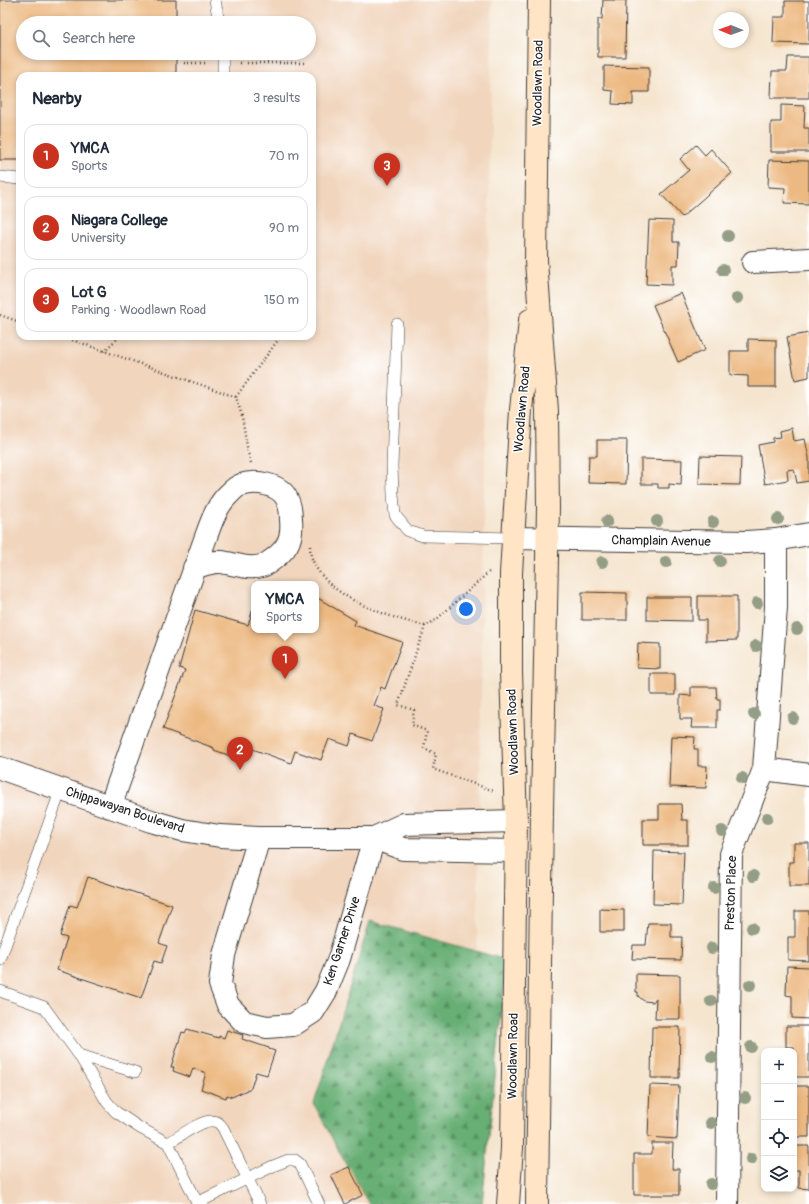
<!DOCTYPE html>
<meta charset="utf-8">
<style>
:root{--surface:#fff;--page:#f6f6f7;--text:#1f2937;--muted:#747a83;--line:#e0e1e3;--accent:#c8321e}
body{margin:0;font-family:Pangolin,sans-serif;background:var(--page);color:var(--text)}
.controls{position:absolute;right:12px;bottom:12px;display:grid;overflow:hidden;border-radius:8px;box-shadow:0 2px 6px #0003}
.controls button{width:36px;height:36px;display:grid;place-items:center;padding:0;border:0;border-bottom:1px solid var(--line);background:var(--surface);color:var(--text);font:20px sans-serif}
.compass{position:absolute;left:713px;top:12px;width:36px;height:36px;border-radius:50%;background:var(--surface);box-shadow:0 2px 6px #0003;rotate:271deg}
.you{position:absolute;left:466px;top:609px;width:14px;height:14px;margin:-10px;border:3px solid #fff;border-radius:50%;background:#1a73e8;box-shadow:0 0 0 6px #1a73e833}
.badge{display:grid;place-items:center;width:26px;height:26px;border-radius:50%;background:var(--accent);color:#fff;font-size:13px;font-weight:700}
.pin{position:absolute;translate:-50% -33px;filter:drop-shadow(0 1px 2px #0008)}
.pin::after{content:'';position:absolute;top:21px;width:14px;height:12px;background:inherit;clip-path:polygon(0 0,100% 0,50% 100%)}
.popup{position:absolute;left:251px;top:581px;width:68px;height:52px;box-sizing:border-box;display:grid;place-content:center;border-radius:8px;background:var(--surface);filter:drop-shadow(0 1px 3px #0005);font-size:13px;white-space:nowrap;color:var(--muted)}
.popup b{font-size:15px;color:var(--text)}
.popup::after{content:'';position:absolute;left:50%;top:100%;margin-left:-8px;border:8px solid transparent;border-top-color:var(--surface)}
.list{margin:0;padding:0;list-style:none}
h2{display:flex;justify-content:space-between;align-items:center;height:52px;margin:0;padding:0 16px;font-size:17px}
h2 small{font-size:13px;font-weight:400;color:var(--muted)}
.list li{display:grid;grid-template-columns:26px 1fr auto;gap:12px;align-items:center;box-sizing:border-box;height:64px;margin:0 8px 8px;padding:0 8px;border:1px solid var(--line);border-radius:12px}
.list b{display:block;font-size:15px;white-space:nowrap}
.list p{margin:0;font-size:13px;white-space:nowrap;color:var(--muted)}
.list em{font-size:13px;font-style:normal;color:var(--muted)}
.icon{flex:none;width:22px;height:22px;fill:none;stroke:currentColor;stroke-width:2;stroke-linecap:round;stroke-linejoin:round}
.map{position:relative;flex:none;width:809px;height:1204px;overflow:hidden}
.search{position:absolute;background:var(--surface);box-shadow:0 2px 6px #0003;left:16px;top:16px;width:300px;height:44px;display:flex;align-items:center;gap:10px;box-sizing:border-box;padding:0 14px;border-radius:22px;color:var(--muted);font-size:15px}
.panel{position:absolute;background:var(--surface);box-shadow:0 2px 6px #0003;left:16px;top:72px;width:300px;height:268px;border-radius:12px}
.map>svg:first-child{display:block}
.built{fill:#f1d5bd;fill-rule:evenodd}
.forest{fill:url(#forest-firs);stroke:#426648}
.building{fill:#edb982}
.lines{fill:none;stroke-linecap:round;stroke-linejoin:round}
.lane-casing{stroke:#3d3a37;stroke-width:12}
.street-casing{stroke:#3d3a37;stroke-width:24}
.secondary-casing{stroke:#3d3a37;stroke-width:24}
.path{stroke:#3d3a37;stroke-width:2.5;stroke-dasharray:1 3;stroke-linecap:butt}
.lane{stroke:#fff;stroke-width:11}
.street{stroke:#fff;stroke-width:22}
.secondary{stroke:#ffe4c6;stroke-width:22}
.tree{fill:#949d85}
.labels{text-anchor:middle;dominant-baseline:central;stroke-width:3;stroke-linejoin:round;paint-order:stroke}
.street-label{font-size:13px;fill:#1c1c1c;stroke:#fff}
</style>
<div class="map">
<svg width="809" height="1204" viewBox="0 0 809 1204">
<defs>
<pattern id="forest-firs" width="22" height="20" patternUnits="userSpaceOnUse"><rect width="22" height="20" fill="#67af75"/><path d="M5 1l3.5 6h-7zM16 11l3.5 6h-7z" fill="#548e5f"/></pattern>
</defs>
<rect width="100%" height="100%" fill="#fff"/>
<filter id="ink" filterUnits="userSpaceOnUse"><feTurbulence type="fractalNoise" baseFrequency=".025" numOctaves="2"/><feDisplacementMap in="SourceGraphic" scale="8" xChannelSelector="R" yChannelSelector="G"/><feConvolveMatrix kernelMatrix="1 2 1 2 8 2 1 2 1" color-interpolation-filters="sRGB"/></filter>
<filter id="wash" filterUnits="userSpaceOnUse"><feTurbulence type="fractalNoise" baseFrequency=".012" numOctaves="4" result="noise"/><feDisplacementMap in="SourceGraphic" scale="16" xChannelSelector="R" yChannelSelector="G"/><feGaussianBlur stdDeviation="0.9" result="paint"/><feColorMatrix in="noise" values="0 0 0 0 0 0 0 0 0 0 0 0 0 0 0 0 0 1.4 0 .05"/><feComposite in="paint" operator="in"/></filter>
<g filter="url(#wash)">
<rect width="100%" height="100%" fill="#f5e5cf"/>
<path class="built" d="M0 0H492L473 1204H0ZM23 23H309V53H23ZM20 76H312V336H20ZM254 584H316V630H254Z"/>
<path class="forest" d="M370 921 507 960 482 1204H369L348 1168 314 1104Z"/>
<g id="blocks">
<path class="building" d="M0 0H176V23H23V53H176V76H20V160H0Z
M603 0H626L625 57H598V19H602Z
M785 1H809V44L773 43 774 17H785Z
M788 57H809V98H771L772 71H787Z
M604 66 649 67V92H633V105L612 104 613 91 604 90Z
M781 105 805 106 804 128H809V152H771V122H781Z
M696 145 705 155 711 149 732 173 682 217 661 194 689 170 680 159Z
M769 160 809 161V204L784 203 785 188 768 187Z
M649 220 673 221V242H679L678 265H672V285L646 284Z
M681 293 705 350 678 362 653 305Z
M809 333V377L795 380 787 337Z
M748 339 776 340V387H748V376L730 375V351H748Z
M792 428 794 441 805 439 809 458V481L797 483 794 469 787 470 788 480 765 484 758 445 773 442V438L781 437 780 431Z
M597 440H627L626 484 588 483 589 456H597Z
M700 456 741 457 740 485 699 484Z
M641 459 682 460 681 485 669 484V488H658V484H641Z
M582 592 627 593V620H582Z
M698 596H737V640L706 641V620H698Z
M316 597 356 621 354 625 402 642 385 689 381 687 374 706 384 709 372 741 353 734 349 746 329 739 321 760 295 751 291 763 247 747 242 760 214 750V748L163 729 185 670 179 668 195 610 248 625 254 606V630H316Z
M647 597H692V621L647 620Z
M638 643 660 644V669L637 668Z
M651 674H675V695H651Z
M691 687H716L717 699H720V710H717V728H691L692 719H680V695L691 696Z
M671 736 695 737 694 749H698V766H707L706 788 669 787Z
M659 804H681L682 820H688V845H643V819H659Z
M794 843H809V886H789V862H794Z
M654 851 684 852 682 905 653 904Z
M88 877 172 905 159 943 167 946 161 963 154 961 141 998 57 970 67 938 60 936 70 905 77 907Z
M600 909 624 910V932H600Z
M795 911H809V961L788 960V937H795Z
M648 923H671V937H682L681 960 632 959 633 945H646Z
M787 966 809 967V1019L792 1018V996L786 995Z
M636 974 680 975V1019H655L656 998 653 1002 644 1001 638 996V992H636Z
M786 1026H809V1077H794V1047H786Z
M652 1027H680L679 1078H651Z
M187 1029 219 1038V1036L224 1038 227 1030 243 1035 242 1039 269 1048V1049L275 1051 267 1075 256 1072 251 1088 232 1097 227 1095 226 1098 201 1089 206 1073 193 1068 190 1077 173 1071 174 1067H171L182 1032 185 1033Z
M650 1085 679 1086 677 1139 648 1137Z
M794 1086H809V1137H794Z
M652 1143H673L672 1169H679V1195H634V1154H652Z
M794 1146H809V1189L799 1188V1170H794Z
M349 1167 363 1195 345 1204 331 1175Z"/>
</g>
</g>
<g filter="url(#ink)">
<use href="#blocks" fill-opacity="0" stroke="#3d3a37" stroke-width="1"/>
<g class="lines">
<defs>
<path id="lane" d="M215 0 219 23
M223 53V76
M0 177 20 179
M397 324 392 466 393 495 395 515 408 531 423 536 513 538
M0 960 61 789
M0 991 44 1007 79 1055 107 1102 116 1112 140 1128 168 1143 198 1204
M79 1055 135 1072
M168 1143C179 1137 201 1120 212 1121 218 1121 220 1124 223 1128L260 1204
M197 1203 273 1166 288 1160H295L300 1164 319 1204"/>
<path id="street" d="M753 262 809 259
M513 538 746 542 776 540 809 534
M0 768 151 821 182 830 220 836 259 838H374L403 849 515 851
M764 769 809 775
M110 807 203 545C209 529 214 511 225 498 229 494 236 486 241 485 256 480 280 484 287 499 290 505 291 514 291 520 293 541 286 551 268 563 254 572 236 564 221 562 211 561 203 565 194 568
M259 838 224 955 220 984 228 1005 244 1022 267 1027 293 1025 313 1012 326 991 339 959 374 838
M374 838 404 824 516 821
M727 1204 731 854 764 769 776 607V540"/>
<path id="secondary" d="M508 1204 512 1148 516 821 511 672V573L521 410 530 320
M537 1204 542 810 548 508 547 411 536 261 539 0"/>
</defs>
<use href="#lane" class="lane-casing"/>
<use href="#street" class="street-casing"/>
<use href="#secondary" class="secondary-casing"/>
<path class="path" d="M184 63H208
M239 63H306
M0 315 20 322
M61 336 236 397 242 416 248 453 251 463
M104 351 120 336
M236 397 281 336
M310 546C310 551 311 557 313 561 329 599 389 617 425 626L436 620 489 572
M425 626 398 705 414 710 412 725 427 731 424 748 436 754 433 769 494 791"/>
<use href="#lane" class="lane"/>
<use href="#street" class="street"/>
<use href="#secondary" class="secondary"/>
</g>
<g class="tree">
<circle cx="728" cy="236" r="6"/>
<circle cx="723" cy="270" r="6"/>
<circle cx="737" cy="298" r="6"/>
<circle cx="778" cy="519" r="6"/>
<circle cx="607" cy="521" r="6"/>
<circle cx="657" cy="521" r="6"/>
<circle cx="713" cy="522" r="6"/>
<circle cx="720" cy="561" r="6"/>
<circle cx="602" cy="562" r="6"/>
<circle cx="666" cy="562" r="6"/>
<circle cx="757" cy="603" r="6"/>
<circle cx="797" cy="629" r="6"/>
<circle cx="756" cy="646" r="6"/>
<circle cx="754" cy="714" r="6"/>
<circle cx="793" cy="718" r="6"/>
<circle cx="742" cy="778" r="6"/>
<circle cx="767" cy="818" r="6"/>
<circle cx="722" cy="831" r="6"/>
<circle cx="753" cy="876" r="6"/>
<circle cx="714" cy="888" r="6"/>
<circle cx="752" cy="928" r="6"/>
<circle cx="712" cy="948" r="6"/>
<circle cx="750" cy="985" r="6"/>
<circle cx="711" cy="1001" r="6"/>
<circle cx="751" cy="1047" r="6"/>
<circle cx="712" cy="1057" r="6"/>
<circle cx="745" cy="1098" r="6"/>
<circle cx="711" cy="1123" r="6"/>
<circle cx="751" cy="1159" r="6"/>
<circle cx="711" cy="1184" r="6"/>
</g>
</g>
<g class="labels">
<g class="street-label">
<text transform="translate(538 83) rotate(-89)">Woodlawn Road</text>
<text transform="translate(522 409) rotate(-85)">Woodlawn Road</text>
<text transform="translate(661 541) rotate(1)">Champlain Avenue</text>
<text transform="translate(513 732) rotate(-92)">Woodlawn Road</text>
<text transform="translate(125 810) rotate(18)">Chippawayan Boulevard</text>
<text transform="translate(731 893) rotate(-88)">Preston Place</text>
<text transform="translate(342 941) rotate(-72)">Ken Garner Drive</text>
<text transform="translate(513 1056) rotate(-89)">Woodlawn Road</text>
</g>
</g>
</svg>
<div class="controls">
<button>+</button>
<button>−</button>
<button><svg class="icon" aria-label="locate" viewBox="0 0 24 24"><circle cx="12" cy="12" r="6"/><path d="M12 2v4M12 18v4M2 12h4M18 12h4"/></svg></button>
<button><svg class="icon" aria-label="layers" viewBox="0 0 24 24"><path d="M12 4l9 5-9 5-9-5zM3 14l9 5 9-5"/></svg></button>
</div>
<svg class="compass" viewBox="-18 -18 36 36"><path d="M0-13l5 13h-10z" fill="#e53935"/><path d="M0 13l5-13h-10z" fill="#747a83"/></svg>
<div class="you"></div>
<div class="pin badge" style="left:285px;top:679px">1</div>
<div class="popup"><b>YMCA</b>Sports</div>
<div class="pin badge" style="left:240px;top:770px">2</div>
<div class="pin badge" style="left:387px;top:186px">3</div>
<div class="search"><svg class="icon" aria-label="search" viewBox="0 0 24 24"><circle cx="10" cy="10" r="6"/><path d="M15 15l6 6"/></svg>Search here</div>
<section class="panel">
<h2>Nearby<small>3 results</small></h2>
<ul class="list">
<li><span class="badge">1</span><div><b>YMCA</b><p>Sports</p></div><em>70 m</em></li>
<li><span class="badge">2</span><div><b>Niagara College</b><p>University</p></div><em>90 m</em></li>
<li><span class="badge">3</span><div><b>Lot G</b><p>Parking · Woodlawn Road</p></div><em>150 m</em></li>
</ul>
</section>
</div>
